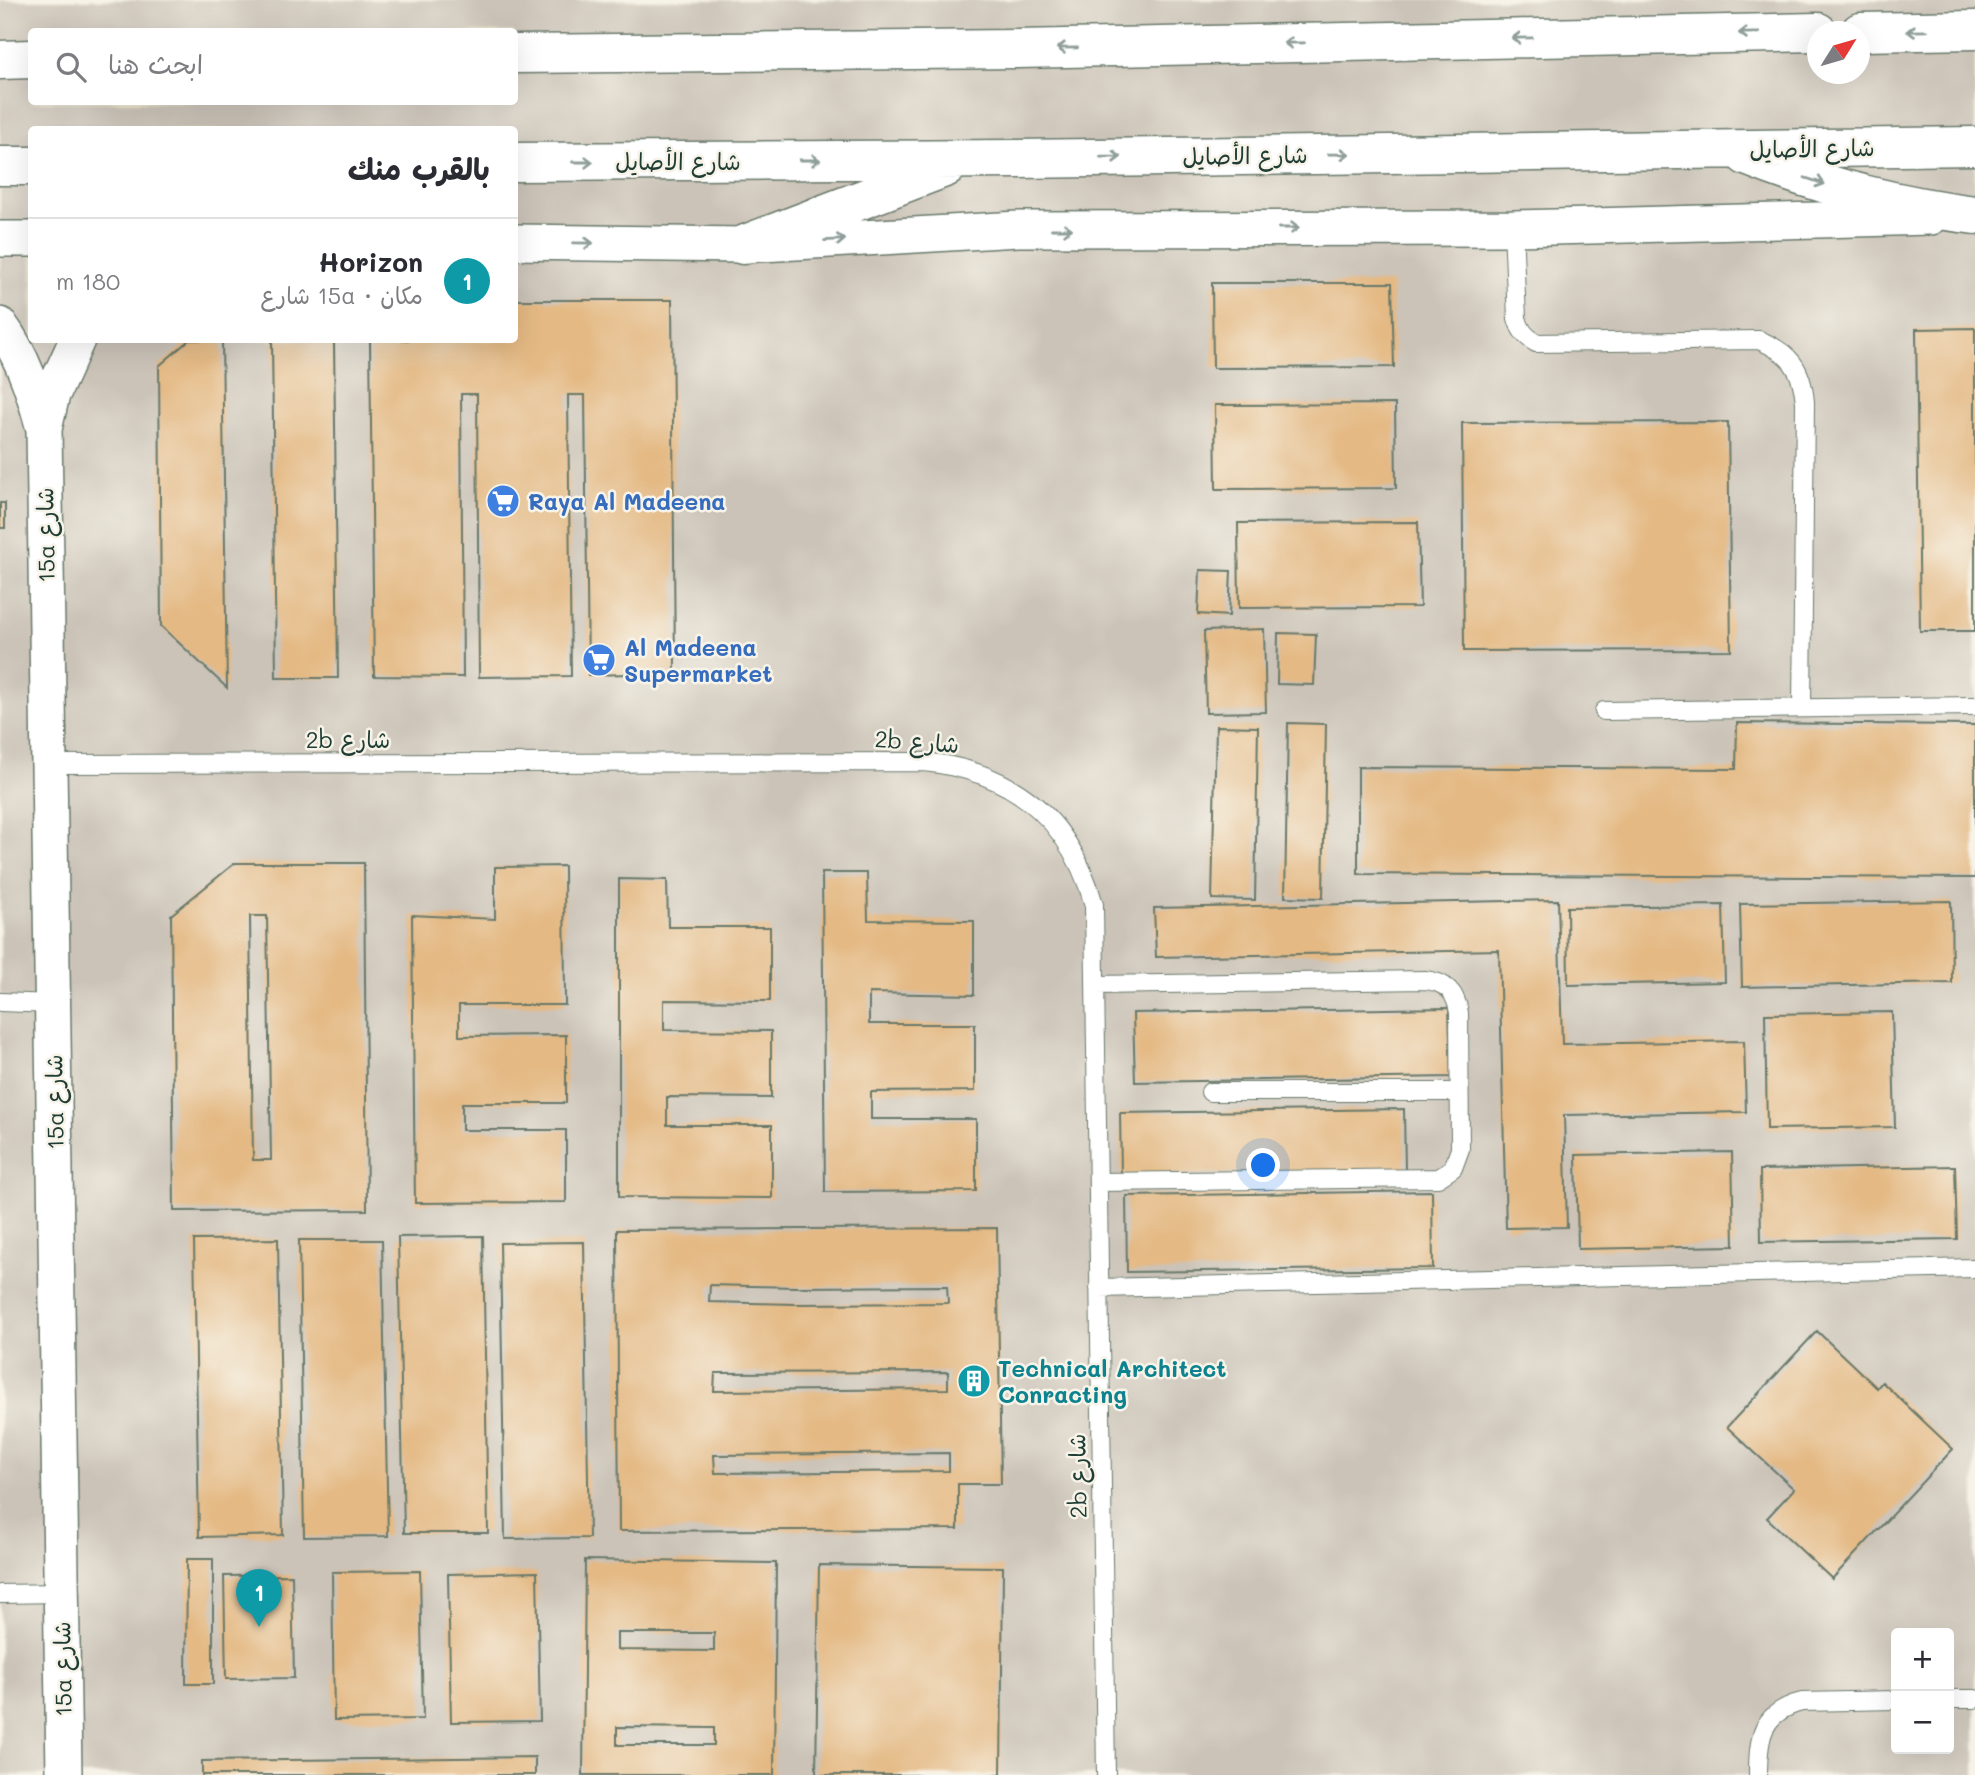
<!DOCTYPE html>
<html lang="ar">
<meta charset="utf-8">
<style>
:root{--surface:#fff;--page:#f7f7f7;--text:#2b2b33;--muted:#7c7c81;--line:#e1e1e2;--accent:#b45309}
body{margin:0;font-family:Mali,"Playpen Sans Arabic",sans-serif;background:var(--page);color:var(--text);direction:rtl}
.controls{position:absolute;right:21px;bottom:21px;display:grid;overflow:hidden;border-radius:7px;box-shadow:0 7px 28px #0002}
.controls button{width:63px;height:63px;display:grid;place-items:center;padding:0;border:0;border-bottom:2px solid var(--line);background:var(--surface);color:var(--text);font:35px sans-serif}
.compass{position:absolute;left:1807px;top:21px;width:63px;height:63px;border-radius:50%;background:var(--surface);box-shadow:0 7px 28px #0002;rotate:53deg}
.you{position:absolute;left:1264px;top:1166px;width:24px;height:24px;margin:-18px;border:5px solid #fff;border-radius:50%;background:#1a73e8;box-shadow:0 0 0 10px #1a73e833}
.badge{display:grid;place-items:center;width:46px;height:46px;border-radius:50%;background:var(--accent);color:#fff;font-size:23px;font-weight:700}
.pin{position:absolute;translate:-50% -58px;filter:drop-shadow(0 2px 4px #0008)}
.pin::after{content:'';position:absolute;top:37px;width:24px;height:21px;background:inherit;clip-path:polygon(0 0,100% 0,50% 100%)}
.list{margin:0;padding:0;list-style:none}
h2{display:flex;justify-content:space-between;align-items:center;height:91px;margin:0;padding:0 28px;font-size:30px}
h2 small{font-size:23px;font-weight:400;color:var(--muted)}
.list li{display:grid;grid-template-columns:46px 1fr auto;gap:21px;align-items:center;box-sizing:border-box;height:126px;padding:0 28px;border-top:2px solid var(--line)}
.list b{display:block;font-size:26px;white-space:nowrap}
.list p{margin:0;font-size:23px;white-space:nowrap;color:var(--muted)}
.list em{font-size:23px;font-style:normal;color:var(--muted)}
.icon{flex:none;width:38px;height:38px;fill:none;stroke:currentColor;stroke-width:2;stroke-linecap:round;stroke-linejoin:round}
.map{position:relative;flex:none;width:1975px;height:1775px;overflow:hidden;direction:ltr}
.search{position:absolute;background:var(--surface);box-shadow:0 7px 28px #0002;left:28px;top:28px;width:490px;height:77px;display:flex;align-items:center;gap:18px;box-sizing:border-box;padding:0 24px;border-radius:7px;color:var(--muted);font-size:26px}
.panel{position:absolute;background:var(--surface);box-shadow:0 7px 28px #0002;left:28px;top:126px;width:490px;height:217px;border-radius:7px;direction:rtl}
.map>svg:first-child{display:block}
.industrial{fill:#cbc3b8;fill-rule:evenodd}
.building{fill:#e4b984;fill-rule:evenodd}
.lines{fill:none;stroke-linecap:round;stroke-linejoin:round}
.service-casing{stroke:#69796b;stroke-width:20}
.minor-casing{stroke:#69796b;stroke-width:38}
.secondary-casing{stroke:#69796b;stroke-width:41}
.service{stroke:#fff;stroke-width:18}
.minor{stroke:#fff;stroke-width:35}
.secondary{stroke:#fff;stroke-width:38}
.oneway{stroke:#8f9e9a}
.labels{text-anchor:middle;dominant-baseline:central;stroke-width:5;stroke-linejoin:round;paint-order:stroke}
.street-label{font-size:23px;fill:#1f3d34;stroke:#f7f3e8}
.shop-label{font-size:23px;font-weight:bold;fill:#366cbe;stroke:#f7f3e8;text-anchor:start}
.culture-label{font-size:23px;font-weight:bold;fill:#0d838f;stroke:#f7f3e8;text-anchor:start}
</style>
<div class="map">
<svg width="1975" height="1775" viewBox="0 0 1975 1775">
<rect width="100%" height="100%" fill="#f7f3e8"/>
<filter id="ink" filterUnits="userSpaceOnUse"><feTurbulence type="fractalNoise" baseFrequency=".0143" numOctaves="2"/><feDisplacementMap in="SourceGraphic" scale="14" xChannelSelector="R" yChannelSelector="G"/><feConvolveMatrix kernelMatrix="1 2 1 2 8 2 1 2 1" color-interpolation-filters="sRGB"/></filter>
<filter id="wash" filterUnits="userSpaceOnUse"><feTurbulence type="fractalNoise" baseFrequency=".00686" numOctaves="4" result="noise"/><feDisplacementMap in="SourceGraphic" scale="28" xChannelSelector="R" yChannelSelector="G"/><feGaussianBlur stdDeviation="1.57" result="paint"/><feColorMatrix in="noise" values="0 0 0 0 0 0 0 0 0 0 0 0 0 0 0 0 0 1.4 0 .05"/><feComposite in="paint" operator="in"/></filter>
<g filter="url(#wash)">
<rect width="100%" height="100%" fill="#f2e9d2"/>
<path class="industrial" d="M0 0H1975V1775H0ZM32 32H514V102H32ZM1818 32H1860V74H1818ZM32 130H514V340H32ZM1896 1633H1949V1749H1896Z"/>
<g id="blocks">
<path class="building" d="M1212 283H1392L1394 367 1213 368Z
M514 300H672L675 673 588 675 585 395H568L571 676 479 677 477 394H461L463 677 374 676 370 340H514Z
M1975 328V631H1920L1916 329Z
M189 340H222L227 688 161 626 159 366Z
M272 340H334L338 678H276Z
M1395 404 1396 488 1216 489 1215 405Z
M1728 422 1731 650 1464 651 1462 423Z
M0 503H5V528H0Z
M1418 522 1420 607 1239 608 1238 523Z
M1200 570 1231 571 1229 616 1198 614Z
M1264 629 1266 712 1206 713 1204 631Z
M1278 633 1316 634 1314 685 1277 684Z
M1288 723 1326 724 1323 898 1285 897Z
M1737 723 1975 725V878L1358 874V767L1736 769Z
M1216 726 1258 727 1255 900 1212 899Z
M235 863H364L367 1210 174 1211 171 915ZM250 916H267L271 1160H253Z
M564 866 565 1005H459V1036L566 1035V1103H462V1130H566V1202L415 1203 412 915 495 919V867Z
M822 873H867L868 920 974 921V995L869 993V1024H975V1091L871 1092V1119H976V1191L825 1192Z
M619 879 667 880 668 927H770V1001L664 1000V1030L771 1031V1098L667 1097V1125H772V1198L619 1197Z
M1558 900 1562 1044 1744 1041 1746 1112 1564 1115 1567 1227 1506 1228 1499 950 1156 957 1154 908Z
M1951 901 1952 983 1742 987 1740 904Z
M1723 905 1725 982 1568 985 1567 907Z
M1449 1008 1451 1077 1135 1082 1133 1013Z
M1892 1012 1895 1127 1767 1129 1765 1014Z
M1404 1109 1405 1171 1121 1175 1120 1113Z
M1732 1152 1734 1246 1578 1249 1576 1155Z
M1955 1166 1957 1239 1761 1242 1760 1170Z
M1432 1191 1433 1268 1127 1272 1126 1196Z
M997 1228 1001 1484H958V1529L619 1531 617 1230ZM710 1285 796 1287 947 1286 948 1303 795 1304 709 1302ZM948 1372V1389L714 1391 715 1373ZM949 1453V1471L715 1473 714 1455Z
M483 1236 488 1533H404L398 1237Z
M278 1239 283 1535 199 1537 194 1240Z
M299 1240H382L388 1536 304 1537Z
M584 1242 589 1538 505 1539 500 1243Z
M1817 1331 1877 1388 1882 1382 1953 1449 1832 1579 1767 1518 1794 1489 1727 1427Z
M187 1559H213V1684H186Z
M585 1560 776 1563 774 1775H583ZM617 1633H714V1651L617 1650ZM617 1727 714 1728V1745H617Z
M819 1565 1003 1567 1001 1775H816Z
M420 1571 423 1719 334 1720 332 1572Z
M537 1572 540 1721 451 1722 448 1574Z
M292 1575 294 1678 226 1679 224 1576Z
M535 1757V1775H202V1761Z"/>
</g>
</g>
<g filter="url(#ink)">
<use href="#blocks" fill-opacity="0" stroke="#69796b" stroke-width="2"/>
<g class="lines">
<defs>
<path id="service" d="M1513 228 1517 318C1520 330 1525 336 1536 343L1759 340C1790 353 1802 368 1805 402L1802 708
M1604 711 1975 706
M49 764 924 762C1013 771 1070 818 1094 905L1106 1775
M1096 985 1425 980C1446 982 1456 992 1459 1013L1460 1149 1453 1168 1438 1178 1099 1182
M0 1002 53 1004
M1210 1092H1459
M1099 1288 1975 1268
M0 1594 61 1593
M1949 1699H1975
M1758 1775C1758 1738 1761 1712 1802 1702L1896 1700"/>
<path id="minor" d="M0 239H32
M514 242 743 245 1018 229 1513 228 1931 217
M0 325C23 356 34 392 44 429L64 1775
M44 429 52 395 77 340"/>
<path id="secondary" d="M1860 32 1975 30
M514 54 1018 49 1818 32
M0 60 32 59
M1746 156C1820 186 1896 205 1975 215
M514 162 1018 159 1975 146
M0 166H32
M743 245 947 167"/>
</defs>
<use href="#service" class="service-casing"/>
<use href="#minor" class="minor-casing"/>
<use href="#secondary" class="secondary-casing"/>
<use href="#service" class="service"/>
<use href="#minor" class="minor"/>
<use href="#secondary" class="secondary"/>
</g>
<defs><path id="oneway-shaft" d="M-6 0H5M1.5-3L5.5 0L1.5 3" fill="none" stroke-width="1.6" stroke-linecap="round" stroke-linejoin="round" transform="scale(1.75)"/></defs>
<g class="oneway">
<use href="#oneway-shaft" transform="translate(1917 31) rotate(179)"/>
<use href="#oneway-shaft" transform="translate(1749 33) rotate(179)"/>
<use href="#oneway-shaft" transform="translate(1522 38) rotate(179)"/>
<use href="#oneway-shaft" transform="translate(1294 43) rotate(179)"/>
<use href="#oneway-shaft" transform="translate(1067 48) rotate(179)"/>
<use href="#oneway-shaft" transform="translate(1339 154) rotate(-1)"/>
<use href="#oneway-shaft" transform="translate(1111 157) rotate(-1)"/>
<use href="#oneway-shaft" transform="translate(810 160)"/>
<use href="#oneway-shaft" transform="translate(583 162)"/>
<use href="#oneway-shaft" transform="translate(1815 181) rotate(18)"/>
<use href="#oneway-shaft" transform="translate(1289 228)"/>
<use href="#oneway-shaft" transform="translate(1062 229)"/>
<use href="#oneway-shaft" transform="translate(835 240) rotate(-3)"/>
<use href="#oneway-shaft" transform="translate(583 243) rotate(1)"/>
</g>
</g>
<defs>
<symbol id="supermarket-disc" viewBox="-11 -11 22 22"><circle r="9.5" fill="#3f7fe0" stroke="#f7f3e8"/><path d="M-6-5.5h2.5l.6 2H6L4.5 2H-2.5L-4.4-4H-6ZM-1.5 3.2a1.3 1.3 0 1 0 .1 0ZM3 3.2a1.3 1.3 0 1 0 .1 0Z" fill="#fff"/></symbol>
<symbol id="building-disc" viewBox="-11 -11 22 22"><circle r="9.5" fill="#0f9aa8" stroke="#f7f3e8"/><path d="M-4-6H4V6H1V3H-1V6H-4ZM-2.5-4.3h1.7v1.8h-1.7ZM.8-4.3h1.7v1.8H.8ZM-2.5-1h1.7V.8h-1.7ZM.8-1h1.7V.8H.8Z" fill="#fff"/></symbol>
</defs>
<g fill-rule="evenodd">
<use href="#supermarket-disc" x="484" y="482" width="38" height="38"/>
<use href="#supermarket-disc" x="580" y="641" width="38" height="38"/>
<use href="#building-disc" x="955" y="1362" width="38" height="38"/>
</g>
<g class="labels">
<g class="street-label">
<text transform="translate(1812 148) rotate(-1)">شارع الأصايل</text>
<text transform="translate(1245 155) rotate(-1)">شارع الأصايل</text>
<text x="678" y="161">شارع الأصايل</text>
<text transform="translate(45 535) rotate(-91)">15a شارع</text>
<text x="348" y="739">2b شارع</text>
<text transform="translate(917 741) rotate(4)">2b شارع</text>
<text transform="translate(54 1102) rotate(-91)">15a شارع</text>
<text transform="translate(1077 1476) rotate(-91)">2b شارع</text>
<text transform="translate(62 1669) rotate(-91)">15a شارع</text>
</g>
<g class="shop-label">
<text x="528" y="501">Raya Al Madeena</text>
<text x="624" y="647">Al Madeena<tspan x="624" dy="26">Supermarket</tspan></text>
</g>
<g class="culture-label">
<text x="998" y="1368">Technical Architect<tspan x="998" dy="26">Conracting</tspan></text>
</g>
</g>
</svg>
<div class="controls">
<button>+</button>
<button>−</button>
</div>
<svg class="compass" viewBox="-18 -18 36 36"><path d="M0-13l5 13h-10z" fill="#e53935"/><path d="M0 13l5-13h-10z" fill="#7c7c81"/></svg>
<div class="you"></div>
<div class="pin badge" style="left:259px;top:1627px;background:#0f9aa8">1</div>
<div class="search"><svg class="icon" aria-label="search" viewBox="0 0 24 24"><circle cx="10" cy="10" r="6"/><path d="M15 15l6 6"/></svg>ابحث هنا</div>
<section class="panel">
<h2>بالقرب منك<small></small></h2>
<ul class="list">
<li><span class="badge" style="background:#0f9aa8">1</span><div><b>Horizon</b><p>مكان · 15a شارع</p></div><em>180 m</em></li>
</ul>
</section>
</div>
